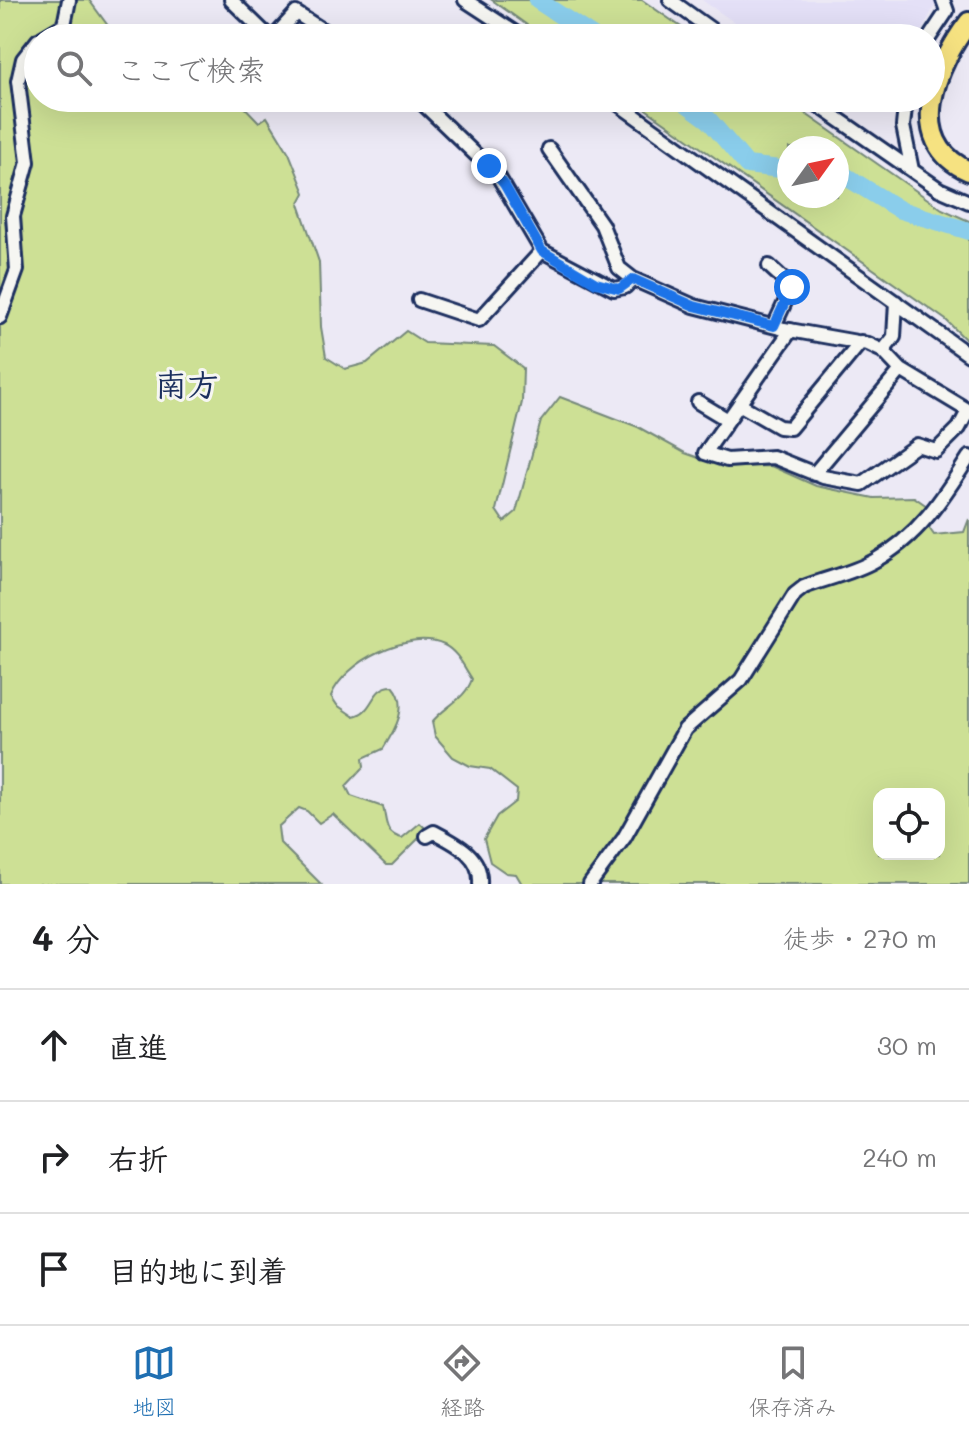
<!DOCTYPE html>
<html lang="ja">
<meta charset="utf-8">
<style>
:root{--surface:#fff;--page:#f6f6f6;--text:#202124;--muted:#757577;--line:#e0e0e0;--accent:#1f6fb2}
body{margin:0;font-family:Mali,"Klee One",sans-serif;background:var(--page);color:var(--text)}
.controls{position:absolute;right:24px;bottom:24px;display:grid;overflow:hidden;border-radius:16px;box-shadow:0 8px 32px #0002}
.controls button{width:72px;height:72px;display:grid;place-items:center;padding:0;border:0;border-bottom:2px solid var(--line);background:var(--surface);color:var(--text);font:40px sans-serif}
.compass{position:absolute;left:777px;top:136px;width:72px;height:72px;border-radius:50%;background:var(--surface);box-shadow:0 8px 32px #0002;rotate:57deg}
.stop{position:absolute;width:24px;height:24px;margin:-18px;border:6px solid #1a73e8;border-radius:50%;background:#fff}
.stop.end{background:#1a73e8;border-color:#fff;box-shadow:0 2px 8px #0008}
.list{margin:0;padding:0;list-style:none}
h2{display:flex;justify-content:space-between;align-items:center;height:104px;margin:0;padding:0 32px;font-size:34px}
h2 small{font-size:26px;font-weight:400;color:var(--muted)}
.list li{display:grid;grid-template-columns:52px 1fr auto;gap:24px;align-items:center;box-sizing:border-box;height:112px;padding:0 32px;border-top:2px solid var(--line)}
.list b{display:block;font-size:30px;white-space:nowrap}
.list em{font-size:26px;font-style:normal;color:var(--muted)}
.icon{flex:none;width:44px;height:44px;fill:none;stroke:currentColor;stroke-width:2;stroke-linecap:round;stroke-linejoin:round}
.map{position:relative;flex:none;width:969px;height:884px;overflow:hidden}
.search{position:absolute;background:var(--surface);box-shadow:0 8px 32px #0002;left:24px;right:24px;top:24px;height:88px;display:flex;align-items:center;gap:20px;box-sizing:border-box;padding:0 28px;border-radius:44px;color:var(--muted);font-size:30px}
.sheet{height:440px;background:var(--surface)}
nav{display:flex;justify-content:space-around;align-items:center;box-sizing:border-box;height:112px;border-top:2px solid var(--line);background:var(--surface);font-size:22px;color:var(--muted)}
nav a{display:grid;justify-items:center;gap:4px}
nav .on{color:var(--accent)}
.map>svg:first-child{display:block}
.built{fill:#e4e0f7}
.green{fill:#cde095;stroke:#74887a;stroke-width:2;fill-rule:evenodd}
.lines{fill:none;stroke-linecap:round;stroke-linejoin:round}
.river{stroke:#8acdeb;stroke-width:18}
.minor-casing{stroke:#1b2f5e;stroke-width:18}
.highway-casing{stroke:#1b2f5e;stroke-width:24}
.minor{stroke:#f6f6f2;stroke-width:12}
.highway{stroke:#f6e281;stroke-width:18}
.route{stroke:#1a73e8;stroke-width:10}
.labels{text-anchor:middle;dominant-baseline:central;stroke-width:6;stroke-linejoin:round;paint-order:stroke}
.quarter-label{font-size:32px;font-weight:bold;fill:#1b2f5e;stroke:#f6f6f2}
</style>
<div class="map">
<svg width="969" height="884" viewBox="0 0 969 884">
<rect width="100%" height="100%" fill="#ece9f5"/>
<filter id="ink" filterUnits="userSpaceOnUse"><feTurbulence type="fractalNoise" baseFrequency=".0125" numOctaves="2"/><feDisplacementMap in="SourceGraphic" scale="16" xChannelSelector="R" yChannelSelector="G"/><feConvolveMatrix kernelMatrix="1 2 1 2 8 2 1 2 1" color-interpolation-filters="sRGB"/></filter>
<g filter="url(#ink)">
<path class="built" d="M702 0H935L936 3 918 38H757Z
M848 98H897L894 114Z"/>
<path class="green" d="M0 0H89L117 38H38V98H236L259 122 267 117 289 153 305 193 299 204 319 262 321 327 326 357 345 369 367 363 406 331 425 343 494 346 523 368 522 402 496 510 504 522 516 512 541 421 560 397 638 427 685 453 713 463 732 467 771 466 816 486 874 498 914 497 937 513 929 528 934 535 964 532 969 519V884H522L516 874 506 873 490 862 484 839 497 816 516 801 517 790 490 769 470 766 453 757 435 736 432 722C446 705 465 700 472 679 464 667 457 651 444 645 409 629 344 662 331 696L337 705 353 716C375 713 370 686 393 686 410 705 395 730 383 749L363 758 364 767 346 786 351 796 383 807C387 821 384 834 402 838L420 823 424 827V833L392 865H386L333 814 319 823 307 811 299 808 278 827 280 843 321 884H0ZM879 794H939V854H879Z
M492 0H642L697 38H545Z
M630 98H783L942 209 969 221V343L946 320ZM837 148V196H789V148Z"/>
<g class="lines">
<path class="river" d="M537 0 595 38
M679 98 709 120 747 165 789 170
M837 175 845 176 900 210 969 231"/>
<defs>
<path id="minor" d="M231 0 269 37 275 36 296 13 335 38
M465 0 523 38
M670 0 723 38
M42 38 64 25 69 0
M929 38 947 11 943 0
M417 98 498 176 542 251 614 289 625 287 633 279 694 306 784 329 868 344 883 351 901 370 969 411
M610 98 969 355
M808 98 939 189 969 202
M906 98 903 126 912 170
M549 149 602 225 619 268 633 279
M769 266 792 287 774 326
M419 300 479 320 542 251
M0 317 17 270 13 216 28 162 18 81 23 59 38 40
M791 330 705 453 727 460 773 457 823 477 862 484 917 445 936 451 959 428 968 411
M883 351 894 337 896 302
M698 402 728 420
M739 404 779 427 790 428 861 342
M814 474 901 370
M427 836 434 832C457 844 482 856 480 884
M590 884 624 838 685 729 741 680 795 594 804 587C827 578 853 573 874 561 918 537 943 498 969 457"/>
<path id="highway" d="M969 22C937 64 902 142 969 171"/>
</defs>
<use href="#minor" class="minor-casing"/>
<use href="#highway" class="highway-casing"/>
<use href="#minor" class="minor"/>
<use href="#highway" class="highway"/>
</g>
</g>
<g class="lines" filter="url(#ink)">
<path class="route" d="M489 166 504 184 542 251 596 283 619 289 633 279 694 306 774 326 792 287"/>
</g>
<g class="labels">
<g class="quarter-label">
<text x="187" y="383">南方</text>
</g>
</g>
</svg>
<div class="controls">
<button><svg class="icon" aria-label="locate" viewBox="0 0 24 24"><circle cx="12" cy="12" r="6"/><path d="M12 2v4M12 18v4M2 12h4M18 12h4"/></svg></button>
</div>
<svg class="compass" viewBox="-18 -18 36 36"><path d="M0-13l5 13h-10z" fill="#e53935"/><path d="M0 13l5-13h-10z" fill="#757577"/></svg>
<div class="stop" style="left:792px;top:287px"></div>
<div class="stop end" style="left:489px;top:166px"></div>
<div class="search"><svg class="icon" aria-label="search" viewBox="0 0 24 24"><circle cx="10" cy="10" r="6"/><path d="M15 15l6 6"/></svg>ここで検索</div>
</div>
<section class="sheet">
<h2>4 分<small>徒歩 · 270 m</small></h2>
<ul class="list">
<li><svg class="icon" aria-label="ahead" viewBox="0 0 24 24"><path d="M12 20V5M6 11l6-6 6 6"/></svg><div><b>直進</b></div><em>30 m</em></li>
<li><svg class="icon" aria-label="right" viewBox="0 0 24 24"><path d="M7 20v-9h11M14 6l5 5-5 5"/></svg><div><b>右折</b></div><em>240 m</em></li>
<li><svg class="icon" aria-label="arrive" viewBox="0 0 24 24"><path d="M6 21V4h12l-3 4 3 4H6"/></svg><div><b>目的地に到着</b></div></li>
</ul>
</section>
<nav>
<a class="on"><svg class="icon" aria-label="map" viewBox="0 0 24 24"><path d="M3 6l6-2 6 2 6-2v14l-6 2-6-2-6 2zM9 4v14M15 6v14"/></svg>地図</a>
<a><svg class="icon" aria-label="directions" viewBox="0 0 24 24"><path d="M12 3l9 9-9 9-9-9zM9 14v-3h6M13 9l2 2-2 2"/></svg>経路</a>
<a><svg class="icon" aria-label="saved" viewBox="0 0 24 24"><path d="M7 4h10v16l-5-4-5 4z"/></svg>保存済み</a>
</nav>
